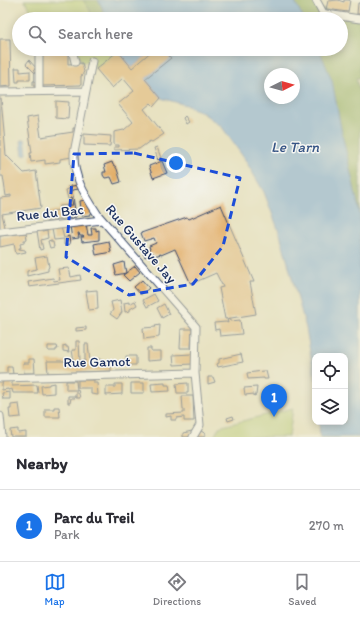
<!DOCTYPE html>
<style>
:root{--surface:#fff;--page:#f7f7f7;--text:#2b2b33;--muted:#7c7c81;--line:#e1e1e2;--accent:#1a73e8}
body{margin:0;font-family:Itim,sans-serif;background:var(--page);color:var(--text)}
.controls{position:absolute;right:12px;bottom:12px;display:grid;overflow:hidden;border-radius:8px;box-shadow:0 2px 10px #0003}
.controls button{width:36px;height:36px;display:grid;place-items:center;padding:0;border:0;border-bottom:1px solid var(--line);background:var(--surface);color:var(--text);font:20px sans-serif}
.compass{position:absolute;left:264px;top:68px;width:36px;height:36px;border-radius:50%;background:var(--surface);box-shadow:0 2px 10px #0003;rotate:85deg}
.you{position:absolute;left:176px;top:163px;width:14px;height:14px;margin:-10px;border:3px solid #fff;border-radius:50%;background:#1a73e8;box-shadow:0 0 0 6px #1a73e833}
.badge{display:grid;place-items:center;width:26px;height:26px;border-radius:50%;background:var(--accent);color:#fff;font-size:13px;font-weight:700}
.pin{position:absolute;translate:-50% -33px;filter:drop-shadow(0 1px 2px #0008)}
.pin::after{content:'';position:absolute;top:21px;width:14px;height:12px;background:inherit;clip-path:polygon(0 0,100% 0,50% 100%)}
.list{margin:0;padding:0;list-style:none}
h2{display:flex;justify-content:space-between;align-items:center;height:52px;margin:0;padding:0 16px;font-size:17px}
h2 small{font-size:13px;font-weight:400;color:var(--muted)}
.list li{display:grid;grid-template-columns:26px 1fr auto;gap:12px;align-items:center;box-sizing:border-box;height:72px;padding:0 16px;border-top:1px solid var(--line)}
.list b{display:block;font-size:15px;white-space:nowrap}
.list p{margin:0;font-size:13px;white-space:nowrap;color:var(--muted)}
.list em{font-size:13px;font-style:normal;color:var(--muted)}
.icon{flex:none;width:22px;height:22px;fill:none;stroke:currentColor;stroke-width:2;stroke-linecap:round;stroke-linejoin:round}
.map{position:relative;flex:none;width:360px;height:437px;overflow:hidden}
.search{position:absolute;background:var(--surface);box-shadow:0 2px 10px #0003;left:12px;right:12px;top:12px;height:44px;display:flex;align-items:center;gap:10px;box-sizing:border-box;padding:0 14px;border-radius:22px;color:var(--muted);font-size:15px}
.sheet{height:124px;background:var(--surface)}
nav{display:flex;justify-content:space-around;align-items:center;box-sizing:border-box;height:56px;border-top:1px solid var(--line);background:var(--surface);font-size:11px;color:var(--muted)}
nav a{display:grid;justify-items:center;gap:2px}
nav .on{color:var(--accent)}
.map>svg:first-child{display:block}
.green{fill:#b2c96f;stroke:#667c66}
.forest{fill:#8dad62;stroke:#546e60}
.water{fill:#74a9e1;stroke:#486ca0;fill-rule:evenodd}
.building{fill:#e2ad66}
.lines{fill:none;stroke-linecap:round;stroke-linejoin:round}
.minor-casing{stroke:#3a4a6d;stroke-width:9}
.minor{stroke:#fff;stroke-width:7}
.marked{fill:none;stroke:#1d4ed8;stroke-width:3;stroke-dasharray:8 5;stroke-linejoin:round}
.labels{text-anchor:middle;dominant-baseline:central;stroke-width:3;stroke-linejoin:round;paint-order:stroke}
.street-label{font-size:14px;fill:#1b2f5e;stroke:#f6f6f2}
.water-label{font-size:15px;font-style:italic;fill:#365485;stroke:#f6f6f2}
</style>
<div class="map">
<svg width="360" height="437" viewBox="0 0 360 437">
<rect width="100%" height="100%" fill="#f6f6f2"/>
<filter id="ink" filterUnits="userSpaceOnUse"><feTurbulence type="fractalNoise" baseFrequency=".025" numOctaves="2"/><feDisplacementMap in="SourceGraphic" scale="8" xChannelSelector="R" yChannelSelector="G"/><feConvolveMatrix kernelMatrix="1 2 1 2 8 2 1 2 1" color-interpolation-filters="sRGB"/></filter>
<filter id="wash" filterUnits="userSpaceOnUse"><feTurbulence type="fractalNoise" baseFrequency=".012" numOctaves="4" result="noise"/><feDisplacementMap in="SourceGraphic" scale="16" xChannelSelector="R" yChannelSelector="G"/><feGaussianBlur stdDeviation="0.9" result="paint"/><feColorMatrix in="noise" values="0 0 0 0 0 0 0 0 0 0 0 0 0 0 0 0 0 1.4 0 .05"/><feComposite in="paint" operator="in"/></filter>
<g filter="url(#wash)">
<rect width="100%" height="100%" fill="#e8e2c1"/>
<path class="green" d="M24 0H83L90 10 92 19H37Z
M75 49H113L115 54 96 69 92 61 82 63Z
M293 408 289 437H214L219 427Z"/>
<path class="forest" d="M83 0H98L102 7 105 19H92L90 10Z
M294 0H316L321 9 360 19V78H356L360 94V214L342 134 332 81 319 49H341V19H304Z"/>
<path class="water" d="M98 0H294L304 19H105L102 7Z
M113 49H154L132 68 118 51 115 54Z
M163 49H319L332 81 342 134 360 214V437H320L319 422H345V356H315V380L306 328 280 234 264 192 244 158 222 127 203 113 186 105 161 98 145 79 171 58ZM270 74H294V98H270Z
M25 139 27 154 23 155 21 140Z"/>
<g id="blocks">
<path class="building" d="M338 0 344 2V0H350L348 12 326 9 328 1Z
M358 3H360V14H357Z
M0 39H10L11 86 0 87Z
M42 49H68V64L82 63 84 72 83 73V75L81 76V85L41 86Z
M154 49H163L171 58 145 79 161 98 154 106 151 103 144 109 164 134 152 142 150 141 139 149 114 150V147H119V145H114V132L124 130 133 122 118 104 134 91 123 78 112 88 96 69 118 51 132 68Z
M29 60 36 68 34 69 37 72V86H33V81H35V73L26 64Z
M15 68H20V72L30 71V80H19V82H16Z
M0 98H1L6 155 24 173 36 171 41 208 2 214 5 227 0 228V198L11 197V195L6 196 3 176H0Z
M56 101 69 102 68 119 56 118Z
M38 116 41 137 73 132V128H75L72 157 60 159V162L45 164V160L31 162 30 153H32L27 118Z
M185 116 189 122 186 124 183 118Z
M84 134 111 136 110 146 84 145Z
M157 147 161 158 158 160 154 148Z
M162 161 167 173 153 178 149 166Z
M112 162 113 165 115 166 117 169 121 182 114 184 111 177 105 178 103 175V172H106L104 165Z
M77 185 79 189 72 190 76 217 47 222 46 212 60 210V206L73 205 71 198 68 199 66 190 69 189 67 187Z
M85 200 92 212 90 215 82 216 80 201Z
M221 205 254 282H250L256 314 225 319 219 288 223 287 216 273 191 284 175 249 161 255V254L154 256 153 253 145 257 143 253 150 249 149 246 156 243 154 238 144 241 141 233 187 217 189 219Z
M86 224 88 235H92L91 228H96V231L99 230V240L82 242 81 237H84L83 236H80L79 233H78L79 238 72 239 70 226Z
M61 227 64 238 69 236 70 244 64 245V239L54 240 52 229Z
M42 230V232L47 231 48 238 41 240 43 249 40 250 37 231Z
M26 233 27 240H24V243L20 244 21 248H19V249L25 250 26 252 16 254 14 244 0 247V236Z
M51 240V242H53L54 247 50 248 48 241Z
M109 241 111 252 96 255 94 244Z
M47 256 49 267 48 268V271L27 276V271L37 269 35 258Z
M124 262 126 273 135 266 140 272 129 281 123 275 126 273 116 275 115 273H116L114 265Z
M69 268 71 277 80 275 81 280 29 287 28 282 53 278 54 281 60 280 58 269Z
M142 280 149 288 141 295 134 287Z
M97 290 98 309 89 310 86 291Z
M154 294 158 301 147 307 143 300Z
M120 300 122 312 117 319 110 314 113 310 111 302Z
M135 301 137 305 130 309V311L125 312 124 303 129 302V304Z
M164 304 169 314 162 318 157 308Z
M227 319H231V321L240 320 242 334 220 336 219 329 215 330 214 323 226 322 228 323Z
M160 325 159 337 144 339 143 328 156 327 155 326Z
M86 327V330L76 331V328Z
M181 329H192L191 348H180Z
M76 341H79L80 361H85V344H88L90 362 94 361V359H101V367L102 365 111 366V371L48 373 47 361H66L67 363 74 362 72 350H76Z
M66 345V347H68L69 352 63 351V346Z
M48 346H57L58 349H56V351H48Z
M147 348H151V351H161V360L147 361Z
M192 354V364L174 365 173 355Z
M241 354 243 362 218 367 217 364 219 363V359Z
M126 356H136V365H126Z
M29 359H34L35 373H24L23 363H29Z
M7 367H12L13 374H7Z
M263 371H266L268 379H264V378L248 379 247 373Z
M208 377H213L215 382 208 384Z
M4 380H12V386L37 385 38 393H13L12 389 8 390V389L2 390V384Z
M78 380H94V383H97L98 395 91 394V388H78Z
M66 381H76L77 390H66Z
M54 383V393L42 394 41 386 49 385V384Z
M131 383H144V393H131Z
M165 383V385H169L170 391 152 392 151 384Z
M188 383V393H177L176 384Z
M115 384H122V394L106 395V387H115Z
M257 387 256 395 254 396V394L245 395 244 388Z
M78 390 80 398H76V391Z
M10 392V399H3L2 393Z
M68 396H75V398H71L70 403H68Z
M182 396H193L194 421H184V417L176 418V420H171V416L166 417V414L184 413V409H183Z
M19 404 21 417 10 418 9 409H11V405Z
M54 407H59L60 417H45V409H54Z
M233 416 234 419 228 421 227 418Z
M18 429V433L26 432V437H11L10 430Z
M192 431 190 437H183V433Z
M201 431 206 434 204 437H197Z"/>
</g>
</g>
<g filter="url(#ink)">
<use href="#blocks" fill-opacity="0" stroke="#3a4a6d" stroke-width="1"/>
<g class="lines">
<defs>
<path id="minor" d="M316 0 323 13 326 14 360 19
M39 49V91
M72 49 75 62
M92 61 74 153C73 177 85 195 98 215L196 327 195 373 200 425 193 437
M0 92 86 91
M0 232 102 220
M0 378 195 373
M0 416 2 437"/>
</defs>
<use href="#minor" class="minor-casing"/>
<use href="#minor" class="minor"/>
</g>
</g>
<path d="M0 0H360V437H0ZM134 153 240 178 223 246 193 284 129 295 66 257 74 154Z" fill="#e8e2c1" fill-opacity=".55" fill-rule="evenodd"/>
<path class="marked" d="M134 153 240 178 223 246 193 284 129 295 66 257 74 154Z"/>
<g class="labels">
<g class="street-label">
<text transform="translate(50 213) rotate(-6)">Rue du Bac</text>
<text transform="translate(141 244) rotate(49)">Rue Gustave Jay</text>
<text transform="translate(97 362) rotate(-1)">Rue Gamot</text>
</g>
<g class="water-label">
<text x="295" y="147">Le Tarn</text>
</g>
</g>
</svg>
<div class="controls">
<button><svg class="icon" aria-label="locate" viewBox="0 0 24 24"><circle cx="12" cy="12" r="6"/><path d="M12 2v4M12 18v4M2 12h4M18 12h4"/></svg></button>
<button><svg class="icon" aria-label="layers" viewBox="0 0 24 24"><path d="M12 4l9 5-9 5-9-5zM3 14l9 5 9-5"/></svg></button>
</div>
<svg class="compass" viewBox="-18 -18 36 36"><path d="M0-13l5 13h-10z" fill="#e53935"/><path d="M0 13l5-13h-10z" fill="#7c7c81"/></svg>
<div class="you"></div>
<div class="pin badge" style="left:274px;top:417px">1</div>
<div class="search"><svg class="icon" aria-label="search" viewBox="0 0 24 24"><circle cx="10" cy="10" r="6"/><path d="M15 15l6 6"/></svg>Search here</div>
</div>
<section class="sheet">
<h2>Nearby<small></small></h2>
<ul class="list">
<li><span class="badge">1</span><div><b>Parc du Treil</b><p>Park</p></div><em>270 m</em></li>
</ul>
</section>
<nav>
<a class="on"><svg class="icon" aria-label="map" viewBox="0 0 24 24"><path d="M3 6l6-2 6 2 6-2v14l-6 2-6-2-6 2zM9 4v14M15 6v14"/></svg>Map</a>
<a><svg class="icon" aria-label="directions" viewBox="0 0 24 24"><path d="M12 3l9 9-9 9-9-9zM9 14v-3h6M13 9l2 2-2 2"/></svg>Directions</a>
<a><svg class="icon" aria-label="saved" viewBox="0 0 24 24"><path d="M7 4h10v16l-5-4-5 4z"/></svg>Saved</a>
</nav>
